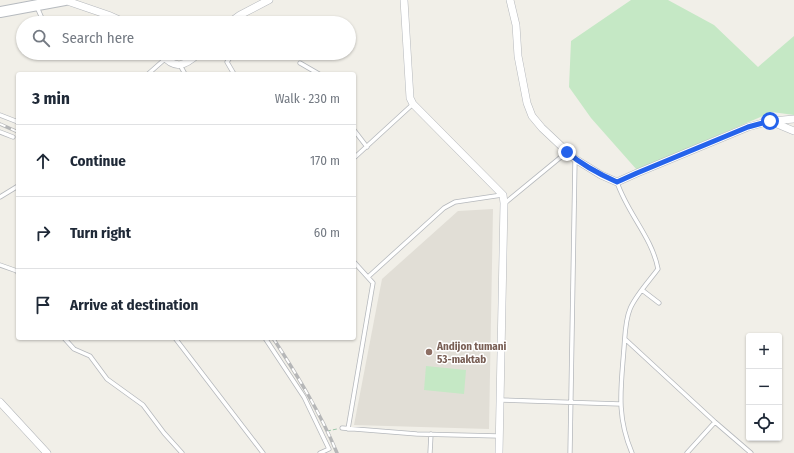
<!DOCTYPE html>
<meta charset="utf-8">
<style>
:root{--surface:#fff;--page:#f6f6f7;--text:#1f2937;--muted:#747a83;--line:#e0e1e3}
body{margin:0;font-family:"Fira Sans Condensed",sans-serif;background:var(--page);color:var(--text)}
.controls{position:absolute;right:12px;bottom:12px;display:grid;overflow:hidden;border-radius:4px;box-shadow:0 1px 3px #0004}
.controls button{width:36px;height:36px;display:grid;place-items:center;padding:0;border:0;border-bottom:1px solid var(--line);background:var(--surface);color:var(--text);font:20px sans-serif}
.stop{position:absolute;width:12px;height:12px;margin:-9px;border:3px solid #2563eb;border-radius:50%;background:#fff}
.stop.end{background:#2563eb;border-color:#fff;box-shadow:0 1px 4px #0008}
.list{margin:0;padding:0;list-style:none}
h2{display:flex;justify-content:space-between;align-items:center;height:52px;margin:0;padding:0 16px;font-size:17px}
h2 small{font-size:13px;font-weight:400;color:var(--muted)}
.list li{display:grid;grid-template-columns:26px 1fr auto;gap:12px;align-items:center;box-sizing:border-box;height:72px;padding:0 16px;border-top:1px solid var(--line)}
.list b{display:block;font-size:15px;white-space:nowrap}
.list em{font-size:13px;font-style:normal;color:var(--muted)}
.icon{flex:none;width:22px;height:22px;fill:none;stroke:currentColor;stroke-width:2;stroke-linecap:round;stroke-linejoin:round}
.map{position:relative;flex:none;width:794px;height:453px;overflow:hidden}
.search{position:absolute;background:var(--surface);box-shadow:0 1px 3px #0004;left:16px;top:16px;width:340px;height:44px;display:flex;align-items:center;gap:10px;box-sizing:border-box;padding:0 14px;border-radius:22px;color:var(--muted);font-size:15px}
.panel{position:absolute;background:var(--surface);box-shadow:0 1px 3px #0004;left:16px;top:72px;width:340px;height:268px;border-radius:4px}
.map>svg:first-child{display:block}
.education{fill:#e1ded6}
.green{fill:#c5e8c5}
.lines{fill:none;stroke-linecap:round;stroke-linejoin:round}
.lane-casing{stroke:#b5b8bc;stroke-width:5}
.street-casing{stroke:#b5b8bc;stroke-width:8}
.secondary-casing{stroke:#b6babf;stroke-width:12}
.path{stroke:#9cc7a9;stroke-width:1;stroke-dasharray:4 2;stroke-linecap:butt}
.lane{stroke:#fff;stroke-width:3.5}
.street{stroke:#fff;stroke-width:7}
.secondary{stroke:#fff;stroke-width:10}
.rail-casing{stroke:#b6b7b8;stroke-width:3.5}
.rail{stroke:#fff;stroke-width:2;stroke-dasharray:6;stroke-linecap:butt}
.route{stroke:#2563eb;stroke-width:5}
.education-dot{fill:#8d6e63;stroke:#fff;stroke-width:1.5}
.labels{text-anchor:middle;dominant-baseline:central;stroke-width:3;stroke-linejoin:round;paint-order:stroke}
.education-label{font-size:11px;font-weight:bold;fill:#785e54;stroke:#fff;text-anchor:start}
</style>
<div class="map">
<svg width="794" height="453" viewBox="0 0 794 453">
<rect width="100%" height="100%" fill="#f1efe8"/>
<path class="education" d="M493 209 489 429 354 425 382 279 458 211Z"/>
<path class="green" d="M631 0H668L714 25 758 67 794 36V115L772 112 637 170 591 118 569 87 571 41Z
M426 366 466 370 464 394 424 390Z"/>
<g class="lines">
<defs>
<path id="lane" d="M37 7 44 23
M67 53 68 54
M224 53 229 59 227 62 234 74
M300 63 319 74
M180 65 185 74
M148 74 165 59
M0 115 18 122
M354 130 367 147
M0 132 13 137
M354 158 413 104
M617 182C627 213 652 237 658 269 650 280 635 296 630 309 625 321 625 336 624 348 621 388 616 415 632 453
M0 197 18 186
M505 203 567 152
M0 265 17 271 18 273
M368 277 444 208 455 202 502 195
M642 290 659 303
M64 338 74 349 90 356 107 379 143 405 164 433 182 453
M175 338 263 453
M265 338 304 397 329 449 320 453
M625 339 715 422 751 453
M500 400 620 404
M342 428 417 434 499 436
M348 429 373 283 354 262
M430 453 431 434
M570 453 575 160
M687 453 715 422"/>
<path id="street" d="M64 0 108 15 126 23
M404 0 410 98 413 104 503 195 504 203 499 453
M510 0 516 25 518 56 527 103 532 116 542 128 575 159 601 175 617 182 637 173 748 127 770 121 794 131
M229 23 240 15 269 0
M160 53C175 70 184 67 199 53
M772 121 794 119
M0 402 47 453"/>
<path id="secondary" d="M0 12 65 0"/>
</defs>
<use href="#lane" class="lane-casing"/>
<use href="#street" class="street-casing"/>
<use href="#secondary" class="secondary-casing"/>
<path class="path" d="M327 431 337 429"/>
<use href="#lane" class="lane"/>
<use href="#street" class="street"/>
<use href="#secondary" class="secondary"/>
<defs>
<path id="rail" d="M0 124 18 132
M273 338C297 375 320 412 337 453"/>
</defs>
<use href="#rail" class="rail-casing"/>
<use href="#rail" class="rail"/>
</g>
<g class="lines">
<path class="route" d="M567 152C582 165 599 174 617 182L637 173 748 127 770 121"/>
</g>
<circle class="education-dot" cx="429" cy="352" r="4"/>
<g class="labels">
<g class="education-label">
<text x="437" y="346">Andijon tumani<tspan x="437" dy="13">53-maktab</tspan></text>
</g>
</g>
</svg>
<div class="controls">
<button>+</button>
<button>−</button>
<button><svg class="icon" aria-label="locate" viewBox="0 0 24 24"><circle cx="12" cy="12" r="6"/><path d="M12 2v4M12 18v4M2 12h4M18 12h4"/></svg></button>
</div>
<div class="stop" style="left:770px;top:121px"></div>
<div class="stop end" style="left:567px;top:152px"></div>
<div class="search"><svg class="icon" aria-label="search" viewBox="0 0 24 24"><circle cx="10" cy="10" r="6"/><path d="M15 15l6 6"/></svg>Search here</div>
<section class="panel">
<h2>3 min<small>Walk · 230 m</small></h2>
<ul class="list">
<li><svg class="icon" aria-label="ahead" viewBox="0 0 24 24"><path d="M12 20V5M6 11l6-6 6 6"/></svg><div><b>Continue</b></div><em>170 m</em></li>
<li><svg class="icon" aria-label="right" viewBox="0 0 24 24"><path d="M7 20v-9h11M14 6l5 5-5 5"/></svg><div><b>Turn right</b></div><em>60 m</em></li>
<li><svg class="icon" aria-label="arrive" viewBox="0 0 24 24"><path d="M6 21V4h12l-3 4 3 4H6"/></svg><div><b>Arrive at destination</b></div></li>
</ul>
</section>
</div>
